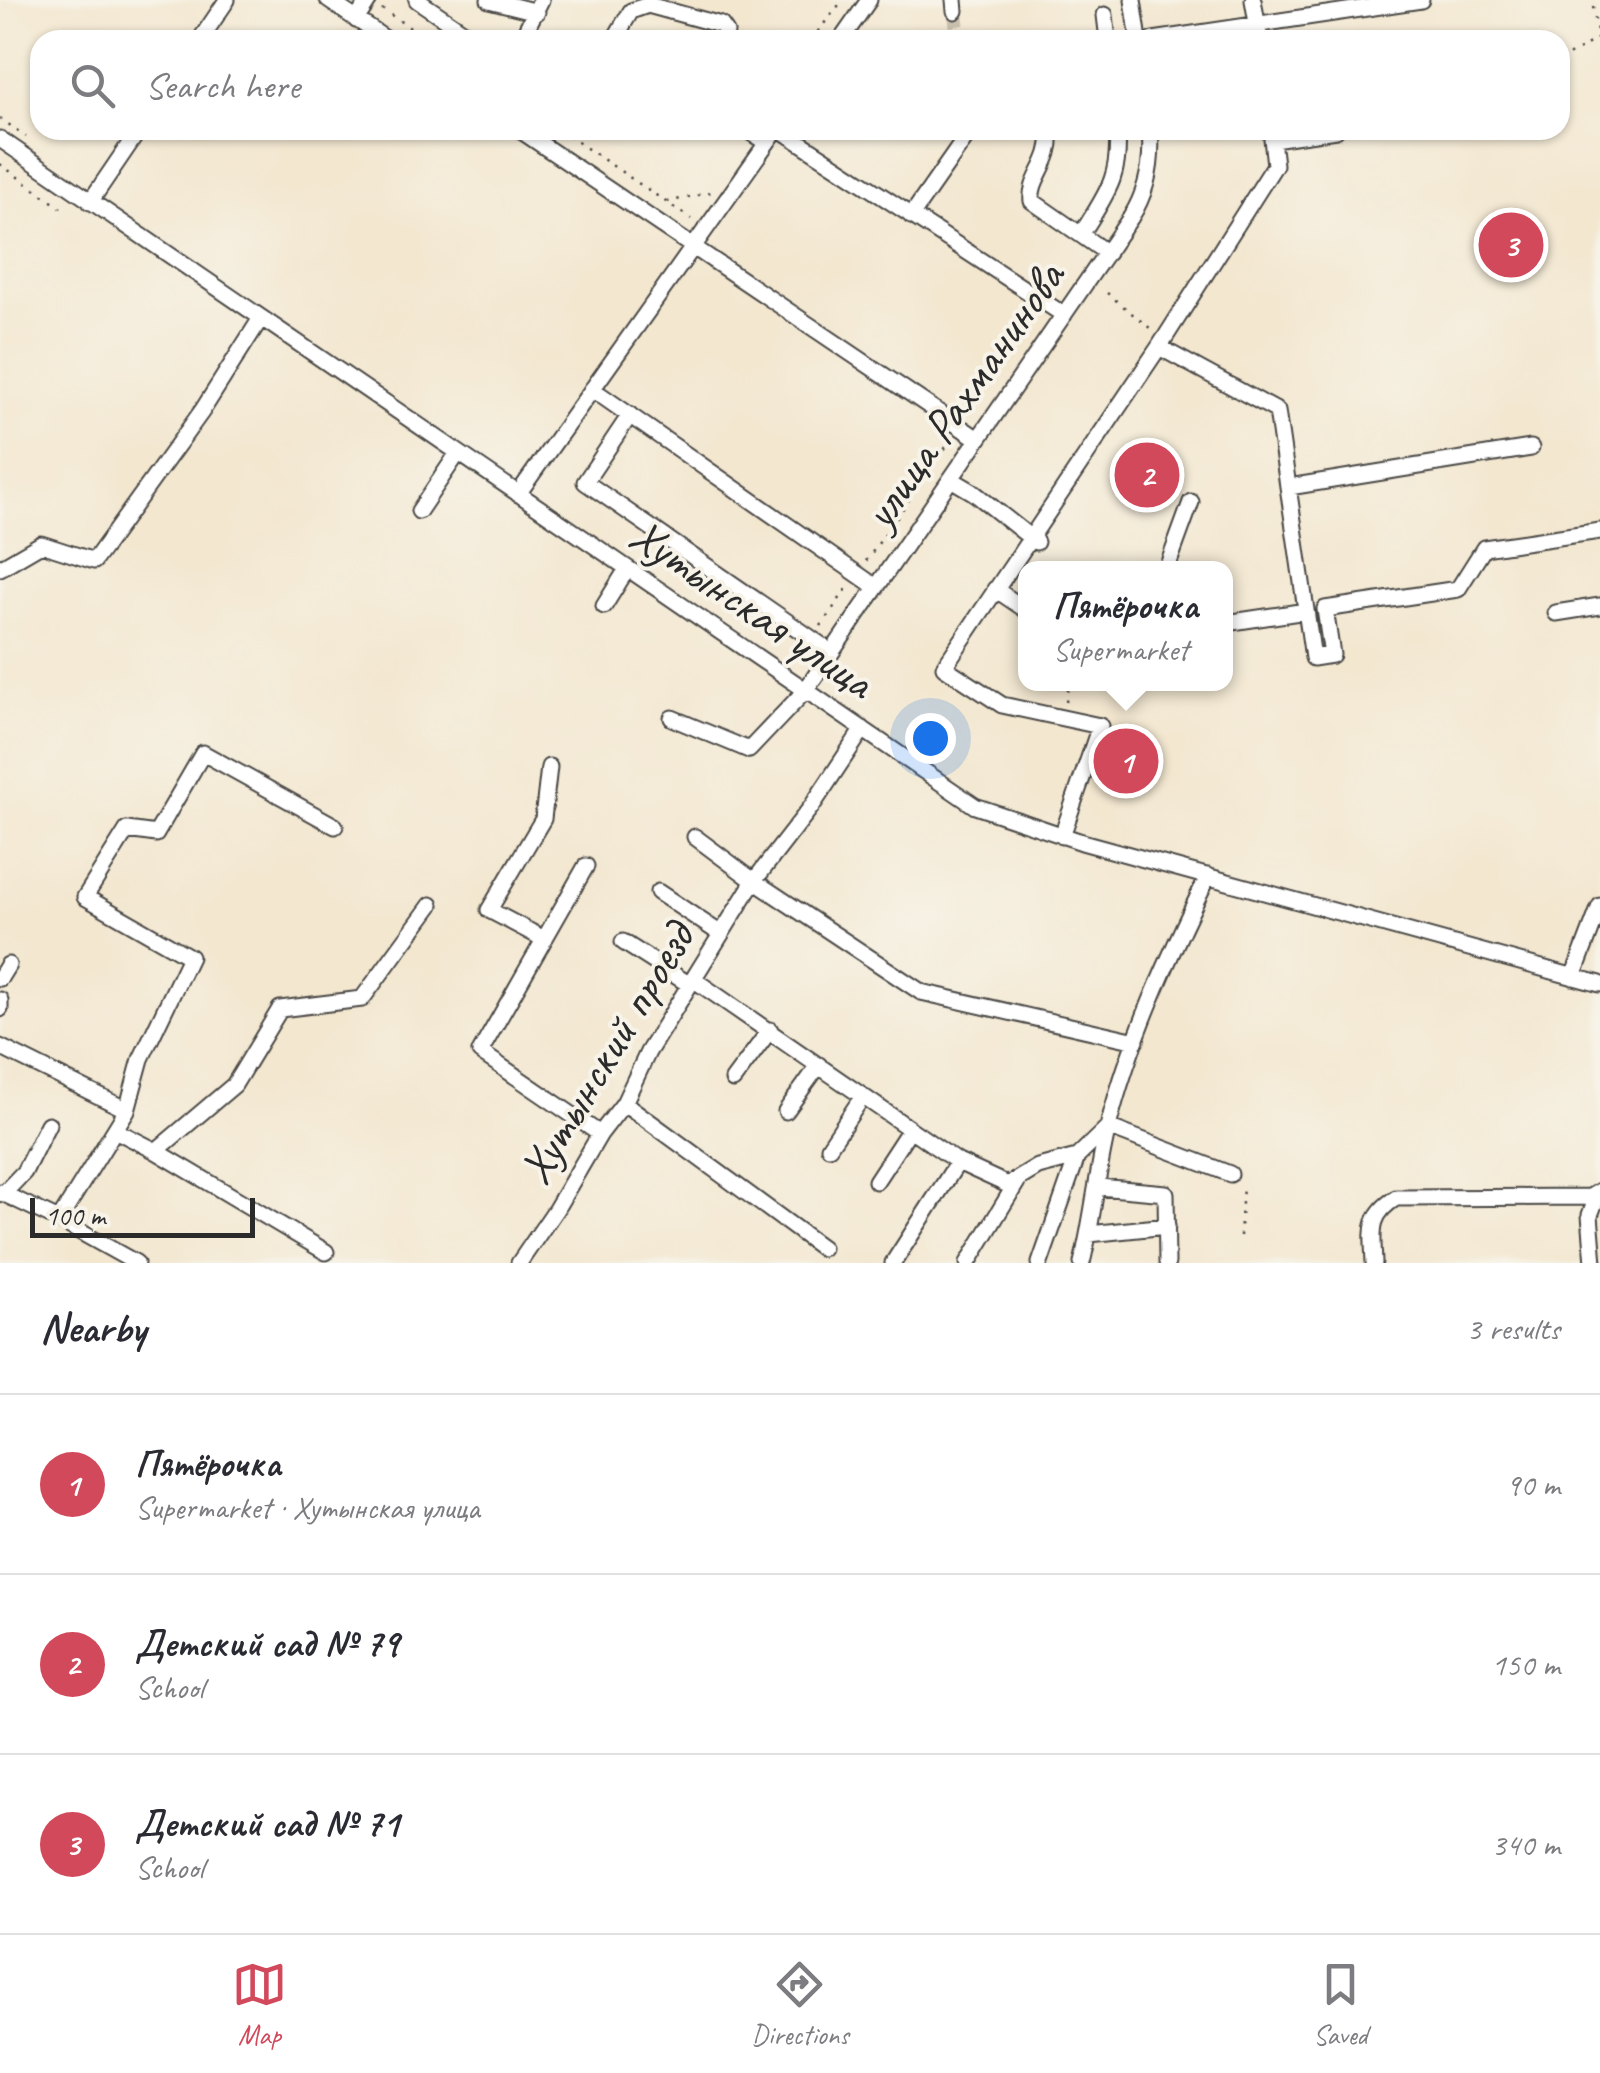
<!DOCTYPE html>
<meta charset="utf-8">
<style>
:root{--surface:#fff;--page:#f2f2f3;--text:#2b2b33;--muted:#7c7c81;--line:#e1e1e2;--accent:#d1495b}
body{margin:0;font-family:Caveat,sans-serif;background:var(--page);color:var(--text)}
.scale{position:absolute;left:30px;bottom:25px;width:225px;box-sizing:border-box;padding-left:10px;border:5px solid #2b2b2b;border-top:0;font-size:28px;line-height:35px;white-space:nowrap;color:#2b2b2b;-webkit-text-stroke:8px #f7f3e8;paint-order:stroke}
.you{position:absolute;left:930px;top:738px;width:35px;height:35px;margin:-25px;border:8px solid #fff;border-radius:50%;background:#1a73e8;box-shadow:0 0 0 15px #1a73e833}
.badge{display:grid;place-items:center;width:65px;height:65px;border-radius:50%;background:var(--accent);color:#fff;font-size:32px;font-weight:700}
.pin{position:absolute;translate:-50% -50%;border:5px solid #fff;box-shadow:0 2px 10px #0006}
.popup{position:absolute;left:1018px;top:561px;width:215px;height:130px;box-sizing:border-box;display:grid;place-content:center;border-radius:20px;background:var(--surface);filter:drop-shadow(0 2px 8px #0005);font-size:32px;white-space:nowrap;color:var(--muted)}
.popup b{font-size:38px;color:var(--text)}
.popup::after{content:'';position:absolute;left:50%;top:100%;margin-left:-20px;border:20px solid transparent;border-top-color:var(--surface)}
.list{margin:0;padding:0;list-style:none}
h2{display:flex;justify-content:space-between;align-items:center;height:130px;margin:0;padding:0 40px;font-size:42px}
h2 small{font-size:32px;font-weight:400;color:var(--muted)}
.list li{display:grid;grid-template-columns:65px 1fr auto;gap:30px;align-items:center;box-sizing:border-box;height:180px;padding:0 40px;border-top:2px solid var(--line)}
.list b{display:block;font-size:38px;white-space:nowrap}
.list p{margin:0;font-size:32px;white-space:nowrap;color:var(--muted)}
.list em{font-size:32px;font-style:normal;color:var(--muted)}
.icon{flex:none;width:55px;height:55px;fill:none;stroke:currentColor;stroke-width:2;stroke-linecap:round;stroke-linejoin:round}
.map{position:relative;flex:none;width:1600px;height:1263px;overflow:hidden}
.search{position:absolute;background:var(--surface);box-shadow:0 2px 8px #0004;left:30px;right:30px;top:30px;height:110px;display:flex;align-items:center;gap:25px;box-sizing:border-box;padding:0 35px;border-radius:30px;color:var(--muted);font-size:38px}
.sheet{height:670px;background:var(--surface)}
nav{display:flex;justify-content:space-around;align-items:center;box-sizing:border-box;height:140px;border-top:2px solid var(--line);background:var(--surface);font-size:28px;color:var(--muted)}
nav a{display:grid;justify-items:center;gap:5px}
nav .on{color:var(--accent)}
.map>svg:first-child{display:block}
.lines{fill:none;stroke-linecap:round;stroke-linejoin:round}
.minor-tunnel{stroke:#cbc1af;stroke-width:15;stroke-dasharray:15 8;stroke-linecap:butt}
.minor-casing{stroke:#494744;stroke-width:19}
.path{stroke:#494744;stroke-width:2.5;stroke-dasharray:2.5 8;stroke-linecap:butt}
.minor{stroke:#fff;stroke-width:15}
.labels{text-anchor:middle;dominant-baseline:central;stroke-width:8;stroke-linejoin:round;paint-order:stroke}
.street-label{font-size:48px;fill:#2b2b2b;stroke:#f7f3e8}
</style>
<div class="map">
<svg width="1600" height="1263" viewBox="0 0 1600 1263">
<rect width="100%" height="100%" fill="#f7f3e8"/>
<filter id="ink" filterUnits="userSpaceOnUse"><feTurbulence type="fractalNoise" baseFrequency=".01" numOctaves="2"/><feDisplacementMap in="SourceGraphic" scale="20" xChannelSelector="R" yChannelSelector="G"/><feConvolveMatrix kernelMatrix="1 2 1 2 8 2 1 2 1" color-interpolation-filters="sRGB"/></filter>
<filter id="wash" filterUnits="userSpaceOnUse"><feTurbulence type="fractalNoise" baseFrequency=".0048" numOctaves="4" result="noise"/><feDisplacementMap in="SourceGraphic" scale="40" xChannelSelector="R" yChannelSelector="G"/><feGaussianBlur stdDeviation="2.25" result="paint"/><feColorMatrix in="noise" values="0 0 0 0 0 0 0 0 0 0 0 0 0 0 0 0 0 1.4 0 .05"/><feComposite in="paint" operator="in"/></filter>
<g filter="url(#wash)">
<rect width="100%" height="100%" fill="#f3e7d0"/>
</g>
<g filter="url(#ink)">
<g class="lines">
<path class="minor-tunnel" d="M955 11 959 40"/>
<defs>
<path id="minor" d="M328 0 387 40
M417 0 476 40
M489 0 537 12
M954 0 955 11
M1133 0 1139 40
M1253 0 1260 40
M1105 15 1108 40
M356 20 369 0
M200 40 227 0
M521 40 541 0
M614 40 631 11 648 5 721 25 726 32 725 40
M841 40 869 0
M1153 40 1421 0
M520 130 978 439
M747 130 767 143
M781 130 1064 315
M1050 130C1054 162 1029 178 1032 201L1107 253
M0 139 975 806 1082 842 1600 984
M1273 139 1336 130
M90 202 139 130
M911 216 971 130
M1081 235C1105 195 1121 179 1117 130
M1159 347 1277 411 1313 658 1332 655 1325 609 1458 589 1484 548 1600 531
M592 389 876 587
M630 415 585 482 831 652
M951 479 973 492 1036 542
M1289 487 1531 448
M518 494 776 130
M419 511 458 453
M0 568 41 544 94 561 202 411 261 318
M1167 568 1191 502
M995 589 1026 610
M604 606 627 569
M1556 613 1600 606
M1226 623 1306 611
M672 718 749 750 805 691 1131 217C1148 190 1153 162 1150 130
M1062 836 1100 726 1002 705 944 667 1159 347 1275 165 1271 130
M695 837 754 881 921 992 1136 1041
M586 866 480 1052 600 1134
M658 892 721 934
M544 939 489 910 543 819 549 767
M623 942 690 985
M1573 977 1600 906
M0 978 8 965
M693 979 958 1162 1008 1185 1038 1167 1077 1157 1108 1127 1230 1174
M0 1000V1009
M0 1047 127 1110
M733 1080 770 1030
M624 1103 822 1248
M786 1111 819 1065
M115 1130 156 1151 234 1085 280 1009 362 999 431 905
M829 1147 863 1096
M156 1151 326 1252
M876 1181 910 1129
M1099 1187 1166 1193 1167 1263
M0 1192 59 1220 136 1263
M3 1194 24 1172 48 1124
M59 1220 127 1110 141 1059 190 957 85 897 127 830 156 834 203 753 335 826
M1089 1234 1167 1226
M519 1263 556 1209 600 1134 624 1103 648 1052 754 881 812 806 863 729
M893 1263 958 1162
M968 1263 1017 1182
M1040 1263 1077 1157
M1082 1263C1093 1218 1097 1172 1108 1127 1130 1040 1169 956 1208 876
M1374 1263C1373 1233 1367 1216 1396 1198L1590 1197 1600 1191
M1594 1263 1590 1215 1598 1194"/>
</defs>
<use href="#minor" class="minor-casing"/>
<path class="path" d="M382 9 428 40
M811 40 843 0
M1560 61 1598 38 1592 0
M0 118 26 137
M560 130 691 219
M0 164 61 208
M667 202 712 192
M1107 293 1151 329
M866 561 951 440
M821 626 847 588
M1066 702 1069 684
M1240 1236 1243 1185"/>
<use href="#minor" class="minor"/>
</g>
</g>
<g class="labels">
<g class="street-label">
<text transform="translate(963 395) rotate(-55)">улица Рахманинова</text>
<text transform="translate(752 608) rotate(34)">Хутынская улица</text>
<text transform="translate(606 1053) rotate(-59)">Хутынский проезд</text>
</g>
</g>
</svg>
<div class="scale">100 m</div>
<div class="you"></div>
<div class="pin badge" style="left:1126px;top:761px">1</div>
<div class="popup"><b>Пятёрочка</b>Supermarket</div>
<div class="pin badge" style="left:1147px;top:475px">2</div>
<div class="pin badge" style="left:1511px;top:245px">3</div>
<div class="search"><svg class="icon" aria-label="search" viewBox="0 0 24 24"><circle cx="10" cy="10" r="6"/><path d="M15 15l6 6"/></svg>Search here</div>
</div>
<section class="sheet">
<h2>Nearby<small>3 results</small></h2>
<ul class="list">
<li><span class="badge">1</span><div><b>Пятёрочка</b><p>Supermarket · Хутынская улица</p></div><em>90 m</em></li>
<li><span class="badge">2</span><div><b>Детский сад № 79</b><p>School</p></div><em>150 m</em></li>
<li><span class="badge">3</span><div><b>Детский сад № 71</b><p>School</p></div><em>340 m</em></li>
</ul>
</section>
<nav>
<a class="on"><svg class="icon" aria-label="map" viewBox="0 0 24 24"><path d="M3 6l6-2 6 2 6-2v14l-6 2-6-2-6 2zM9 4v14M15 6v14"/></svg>Map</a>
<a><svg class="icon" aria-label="directions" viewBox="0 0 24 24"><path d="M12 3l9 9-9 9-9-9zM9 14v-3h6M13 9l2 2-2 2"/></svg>Directions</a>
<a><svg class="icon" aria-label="saved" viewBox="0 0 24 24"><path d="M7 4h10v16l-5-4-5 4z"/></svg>Saved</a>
</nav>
